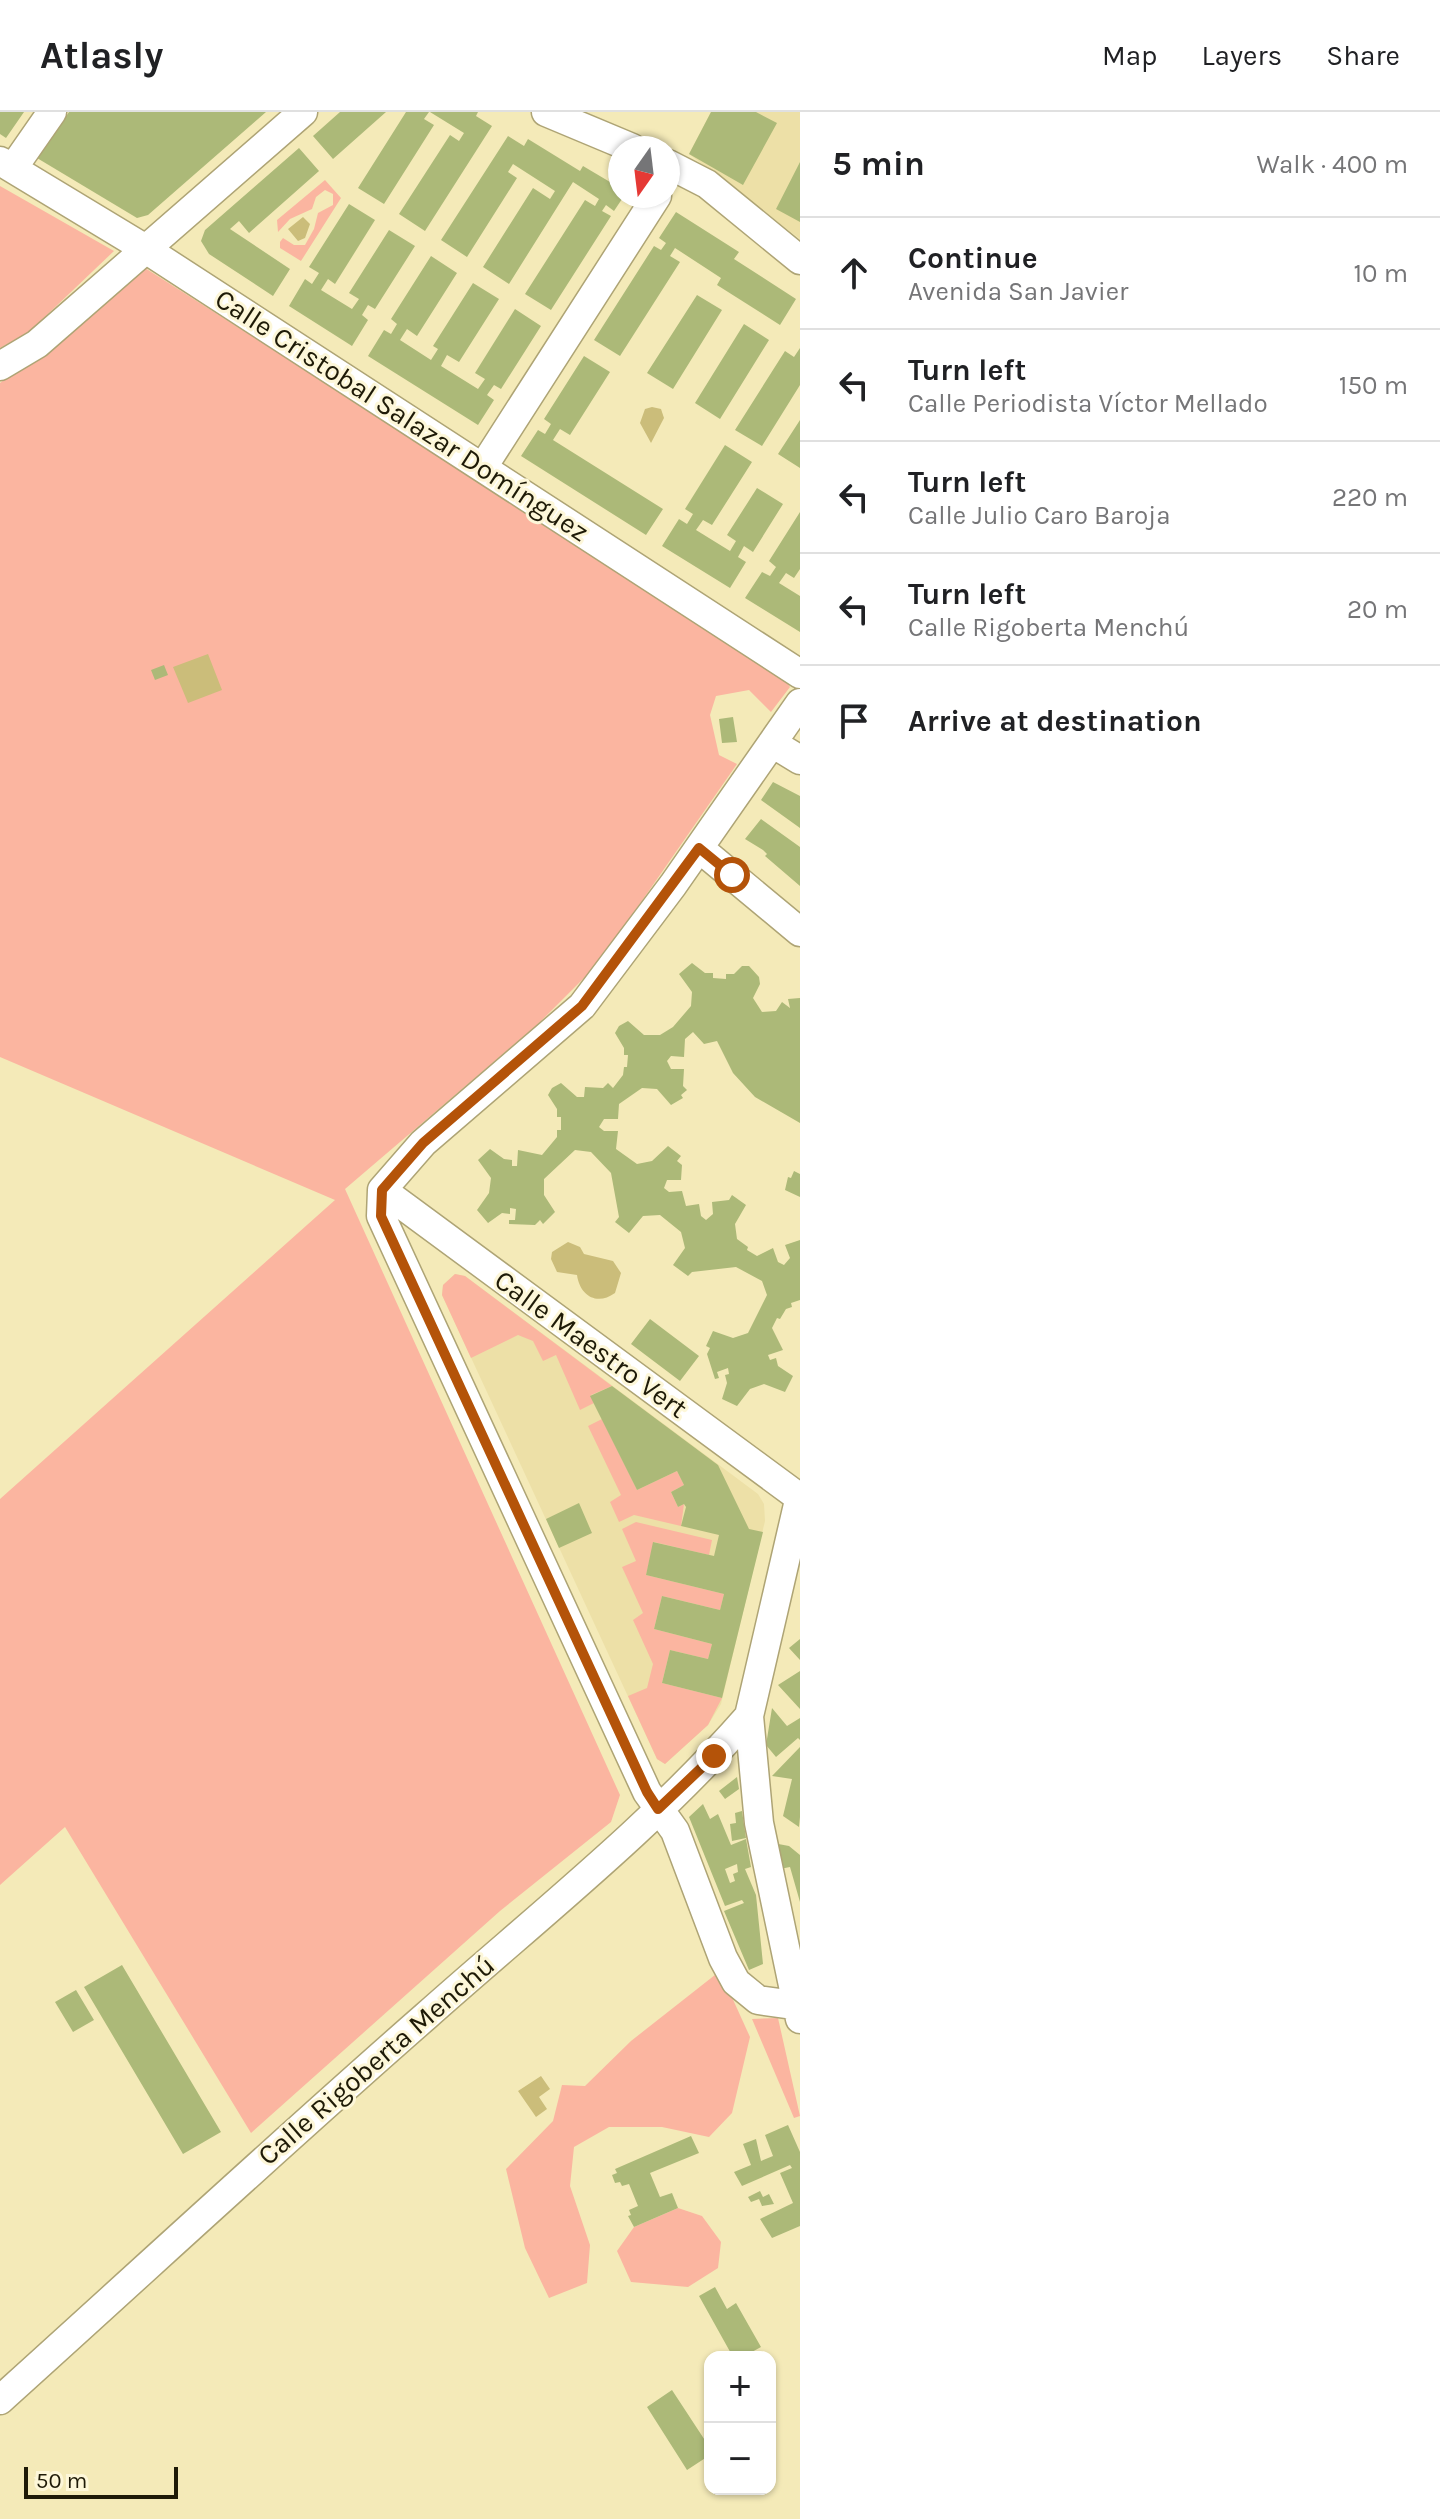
<!DOCTYPE html>
<meta charset="utf-8">
<style>
:root{--surface:#fff;--page:#f6f6f6;--text:#202124;--muted:#757577;--line:#e0e0e0}
body{margin:0;font-family:Karla,sans-serif;background:var(--page);color:var(--text)}
.controls{position:absolute;right:24px;bottom:24px;display:grid;overflow:hidden;border-radius:16px;box-shadow:0 2px 6px #0004}
.controls button{width:72px;height:72px;display:grid;place-items:center;padding:0;border:0;border-bottom:2px solid var(--line);background:var(--surface);color:var(--text);font:40px sans-serif}
.compass{position:absolute;left:608px;top:24px;width:72px;height:72px;border-radius:50%;background:var(--surface);box-shadow:0 2px 6px #0004;rotate:194deg}
.scale{position:absolute;left:24px;bottom:20px;width:154px;box-sizing:border-box;padding-left:8px;border:4px solid #1e1a07;border-top:0;font-size:22px;line-height:28px;white-space:nowrap;color:#1e1a07;-webkit-text-stroke:6px #fdf7d9;paint-order:stroke}
.stop{position:absolute;width:24px;height:24px;margin:-18px;border:6px solid #b45309;border-radius:50%;background:#fff}
.stop.end{background:#b45309;border-color:#fff;box-shadow:0 2px 8px #0008}
.list{margin:0;padding:0;list-style:none}
h2{display:flex;justify-content:space-between;align-items:center;height:104px;margin:0;padding:0 32px;font-size:34px}
h2 small{font-size:26px;font-weight:400;color:var(--muted)}
.list li{display:grid;grid-template-columns:52px 1fr auto;gap:24px;align-items:center;box-sizing:border-box;height:112px;padding:0 32px;border-top:2px solid var(--line)}
.list b{display:block;font-size:30px;white-space:nowrap}
.list p{margin:0;font-size:26px;white-space:nowrap;color:var(--muted)}
.list em{font-size:26px;font-style:normal;color:var(--muted)}
.icon{flex:none;width:44px;height:44px;fill:none;stroke:currentColor;stroke-width:2;stroke-linecap:round;stroke-linejoin:round}
.map{position:relative;flex:none;width:800px;height:2407px;overflow:hidden}
header{display:flex;align-items:center;gap:48px;box-sizing:border-box;height:112px;padding:0 40px;background:var(--surface);border-bottom:2px solid var(--line)}
header strong{font-size:38px}
nav{display:flex;gap:44px;margin-inline-start:auto;font-size:28px}
main{display:flex}
aside{flex:1;background:var(--surface)}
.map>svg:first-child{display:block}
.built{fill:#ede0a7}
.green{fill:#fbb5a0}
.water{fill:#cbbd7a}
.building{fill:#acb978;fill-rule:evenodd}
.lines{fill:none;stroke-linecap:round;stroke-linejoin:round}
.minor-casing{stroke:#aea475;stroke-width:31}
.minor{stroke:#fff;stroke-width:28}
.route{stroke:#b45309;stroke-width:10}
.labels{text-anchor:middle;dominant-baseline:central;stroke-width:6;stroke-linejoin:round;paint-order:stroke}
.street-label{font-size:28px;fill:#1e1a07;stroke:#fdf7d9}
</style>
<header>
<strong>Atlasly</strong>
<nav><a>Map</a><a>Layers</a><a>Share</a></nav>
</header>
<main>
<div class="map">
<svg width="800" height="2407" viewBox="0 0 800 2407">
<rect width="100%" height="100%" fill="#f4eab8"/>
<path class="built" d="M711 0H800V127L689 42Z
M455 1162 465 1164 758 1382 764 1392 765 1409 721 1592 708 1613 665 1652 657 1647 442 1183 443 1173Z"/>
<path class="green" d="M325 68 341 86 301 149 280 136V130L283 126 294 133H305L314 117 318 101 333 93V82L325 78 316 85 312 97 290 107 278 120 277 108Z
M0 74 114 139 29 220 0 236Z
M145 156 781 562 790 575 771 600 749 578 716 584 710 603 719 643 737 652 598 852 538 912 345 1077 620 1683 611 1710 500 1799 251 2021 65 1715 0 1773V1387L335 1088 0 945V271Z
M455 1162 465 1164 612 1274 591 1283 594 1291 580 1298 556 1243 543 1249 533 1229 518 1223 471 1246 442 1183 443 1173Z
M602 1307 637 1378 677 1359 684 1373 671 1380 678 1395 684 1392 681 1414 634 1403 619 1410 610 1390 621 1383 588 1314Z
M636 1410 712 1428 709 1443 654 1430 646 1463 724 1482 720 1498 662 1484 654 1517 712 1532 708 1547 670 1538 662 1571 722 1586 708 1613 665 1652 657 1647 628 1584 647 1576 653 1552 633 1508 643 1501 622 1455 636 1449 622 1417Z
M720 1859 750 1925 732 2001 709 2025 662 2015H609L574 2035 570 2074 590 2133 587 2171 549 2186 525 2136 506 2057 553 2009 562 1973 585 1974 631 1929Z
M778 1906 800 2004 794 2006 752 1907Z
M678 2096 702 2104 721 2130 718 2156 688 2175 631 2170 617 2139 634 2115Z"/>
<path class="water" d="M303 105 310 112 305 126 298 129 288 117Z
M652 295 661 297 664 306 651 331 640 311 645 297Z
M208 542 222 578 188 591 173 555Z
M568 1130 580 1135 584 1142 613 1149 621 1161 615 1181C597 1194 580 1184 577 1163L557 1160 551 1147 552 1140Z
M541 1964 550 1977 539 1985 547 1997 536 2005 518 1979Z"/>
<path class="building" d="M0 0H24L6 26 0 22Z
M69 0H266L148 103 137 106 37 46Z
M340 0H386L333 47 313 24Z
M406 0H429L424 7 434 13 384 92 358 76Z
M430 0H478L476 4 492 14 425 119 399 102 450 23 459 29 464 21Z
M711 0H756L777 11 743 73 689 42Z
M508 24 524 34 528 27 580 59 583 54 610 70 615 63 620 66V84H624L614 99 606 93 602 99 611 104 551 198 525 182 585 88 595 94 599 87 573 70 509 172 483 155 533 76 550 87 555 79 513 52 508 60 517 66 467 145 441 128Z
M299 36 319 59 249 121 239 109 230 117 290 157 273 184 209 142 201 129 205 118Z
M800 50V110L776 97Z
M349 92 375 108 335 172 328 167 321 178 352 197 359 187 349 181 389 118 415 134 375 197 368 193 362 203 368 208 352 234 289 194 305 167 312 172 319 161 309 155Z
M676 100 739 140 734 147 796 187 780 213 717 173 721 166 675 136 670 144 680 150 620 244 594 228 654 134 661 138 666 131 659 126Z
M431 144 457 161 417 224 407 217 400 228 431 248 438 237 433 234 473 171 499 187 459 250 447 243 441 254 478 277 485 267 475 261 515 197 541 214 501 277 494 273 487 283 494 288 478 313 368 244 384 218 391 222 397 212 391 207Z
M697 183 722 198 673 277 647 261Z
M744 212 769 228 720 307 695 291Z
M800 236V273L762 334 735 318 785 239 794 245Z
M584 244 610 260 570 323 560 317 553 328 663 397 646 423 521 344 538 318 545 322 551 312 544 307Z
M800 308V356L778 342Z
M725 333 752 350 712 413 703 408 696 418 730 439 736 429 727 423 757 376 783 392 753 440 744 434 738 445 746 450 730 476 662 434 679 407 687 412 693 402 685 397Z
M800 400V457L794 466 786 461 779 471 800 484V520L745 486 762 460 770 464 776 455 769 449Z
M164 553 168 563 155 568 151 558Z
M733 605 737 630 722 631 719 607Z
M773 670 800 684V716L761 688Z
M761 707 800 735V774L765 744 767 742 763 738 745 727Z
M692 851 705 861H713V866L726 867V862H734L742 854H749L759 865 760 872 753 886 762 900 776 899 782 890 790 896 788 887 800 886V1011L755 985 733 961 717 929 704 932 693 920 685 927 684 945 671 944 667 949 671 957H684L683 974 687 978 681 983 683 986 671 993 657 977 642 976 619 992 618 1007H604L599 1015 604 1019H618L616 1037 637 1052 652 1049 668 1034 681 1044 677 1049 682 1053 681 1068H667L664 1076 669 1080 682 1079 686 1094 699 1092 701 1104 706 1108 713 1102 712 1090 729 1088 732 1083 746 1093 735 1112 737 1127 748 1135 747 1138 757 1144 773 1136 778 1150 784 1153 790 1146 785 1133 800 1128V1188L791 1191 792 1195 786 1197 780 1207 777 1206 772 1216 783 1238 768 1243 770 1248 776 1246 778 1254 793 1264 785 1280 764 1272 750 1277 737 1294 722 1287 727 1271 725 1263 729 1262 728 1256 717 1260 719 1266 715 1267 707 1242 710 1236 706 1234 713 1219 733 1226 748 1221 767 1183 762 1169 736 1155 692 1160 688 1164 673 1153 685 1136 681 1120 660 1103 643 1104 629 1121 615 1110 619 1105 611 1061 591 1040 575 1038 544 1067V1083L555 1100 543 1112 540 1108 535 1113 509 1112V1108H515L516 1097 510 1096V1102L502 1101 488 1111 477 1098 489 1081 491 1066 478 1048 490 1037 504 1047 512 1048V1054H517L518 1038 542 1043 557 1025V1018H561V1005H557V997L548 983 552 976 561 971 577 985H584L585 975 603 976 608 971 613 976 623 963 624 955H627L628 943H624V936L615 921 619 914 628 909 644 923H660L673 915 691 894 692 880 679 862Z
M794 1059 800 1062V1085L785 1078 788 1065 791 1066Z
M650 1207 699 1244 680 1269 631 1232Z
M612 1274 718 1353 749 1417 763 1420 722 1586 662 1571 670 1538 708 1547 712 1532 654 1517 662 1484 720 1498 724 1482 646 1463 653 1430 714 1444 719 1423 681 1414 686 1395 684 1392 678 1395 671 1380 684 1373 677 1359 637 1378 590 1284Z
M579 1391 592 1421 559 1436 546 1407Z
M800 1527V1548L789 1536Z
M800 1559V1597L778 1573Z
M772 1596 787 1614 800 1606V1628L798 1626 776 1645 766 1633Z
M800 1635V1705L799 1715 783 1704 792 1667 772 1664Z
M737 1665 739 1677 725 1687 719 1679Z
M703 1692 710 1707 718 1702 731 1733 746 1727 751 1755 745 1757 756 1783 763 1852 749 1858 724 1799 744 1791 742 1788 725 1794 689 1705ZM737 1752 738 1760 733 1762 735 1769 730 1771 725 1757Z
M742 1699 746 1726 732 1729 730 1712 736 1711 735 1701Z
M773 1731 789 1734 800 1743V1790L790 1755 780 1757Z
M122 1853 221 2020 183 2042 84 1875Z
M76 1878 94 1908 73 1920 55 1890Z
M788 2013 800 2040V2114L772 2126 760 2107 793 2091 780 2061 792 2056 790 2053 742 2074 734 2060 751 2053 743 2032 756 2027 761 2049 773 2044 765 2023Z
M691 2024 699 2041 650 2061 660 2085 672 2081 678 2096 634 2115 628 2104 631 2103 629 2098 638 2094 629 2072 622 2074 620 2070 615 2071 612 2063 617 2061 615 2057Z
M760 2079 763 2085 769 2082 774 2092 762 2094 759 2087 751 2090 748 2085Z
M715 2175 727 2197 736 2191 761 2235 750 2241 752 2245H733L699 2184Z
M672 2278 710 2336V2343L687 2358 647 2295Z"/>
<g class="lines">
<defs>
<path id="minor" d="M546 0 632 36
M0 49 144 136 800 562
M668 52 707 72 800 148
M13 56 52 0
M0 254 37 232 303 0
M483 355 657 84
M772 631 800 648
M699 736 800 820
M382 1078 381 1104 647 1680 675 1719 723 1846 736 1870 758 1888 800 1894
M382 1078 423 1031 582 894 673 773 800 591
M382 1078 800 1386
M800 1384 749 1604 759 1711 800 1907
M0 2288C142 2160 282 2030 426 1904 535 1807 652 1715 749 1604"/>
</defs>
<use href="#minor" class="minor-casing"/>
<use href="#minor" class="minor"/>
</g>
<g class="lines">
<path class="route" d="M714 1644 658 1697 647 1680 381 1104 382 1078 423 1031 582 894 699 736 732 763"/>
</g>
<g class="labels">
<g class="street-label">
<text transform="translate(402 303) rotate(33)">Calle Cristobal Salazar Domínguez</text>
<text transform="translate(591 1232) rotate(36)">Calle Maestro Vert</text>
<text transform="translate(376 1948) rotate(-41)">Calle Rigoberta Menchú</text>
</g>
</g>
</svg>
<div class="controls">
<button>+</button>
<button>−</button>
</div>
<svg class="compass" viewBox="-18 -18 36 36"><path d="M0-13l5 13h-10z" fill="#e53935"/><path d="M0 13l5-13h-10z" fill="#757577"/></svg>
<div class="scale">50 m</div>
<div class="stop" style="left:732px;top:763px"></div>
<div class="stop end" style="left:714px;top:1644px"></div>
</div>
<aside>
<h2>5 min<small>Walk · 400 m</small></h2>
<ul class="list">
<li><svg class="icon" aria-label="ahead" viewBox="0 0 24 24"><path d="M12 20V5M6 11l6-6 6 6"/></svg><div><b>Continue</b><p>Avenida San Javier</p></div><em>10 m</em></li>
<li><svg class="icon" aria-label="left" viewBox="0 0 24 24"><path d="M17 20v-9H6M10 6l-5 5 5 5"/></svg><div><b>Turn left</b><p>Calle Periodista Víctor Mellado</p></div><em>150 m</em></li>
<li><svg class="icon" aria-label="left" viewBox="0 0 24 24"><path d="M17 20v-9H6M10 6l-5 5 5 5"/></svg><div><b>Turn left</b><p>Calle Julio Caro Baroja</p></div><em>220 m</em></li>
<li><svg class="icon" aria-label="left" viewBox="0 0 24 24"><path d="M17 20v-9H6M10 6l-5 5 5 5"/></svg><div><b>Turn left</b><p>Calle Rigoberta Menchú</p></div><em>20 m</em></li>
<li><svg class="icon" aria-label="arrive" viewBox="0 0 24 24"><path d="M6 21V4h12l-3 4 3 4H6"/></svg><div><b>Arrive at destination</b></div></li>
</ul>
</aside>
</main>
